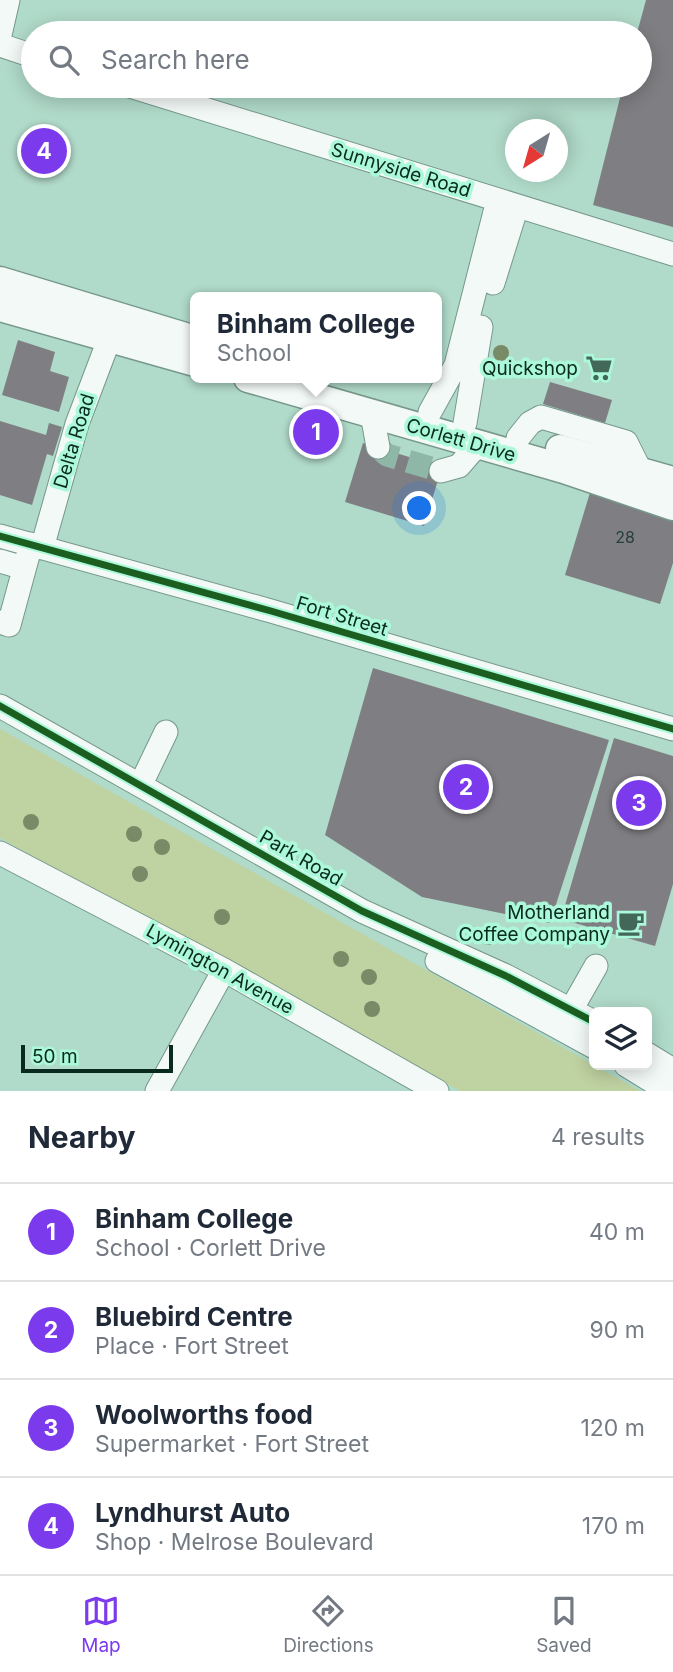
<!DOCTYPE html>
<meta charset="utf-8">
<style>
:root{--surface:#fff;--page:#f6f6f7;--text:#1f2937;--muted:#747a83;--line:#e0e1e3;--accent:#7c3aed}
body{margin:0;font-family:Inter,sans-serif;background:var(--page);color:var(--text)}
.controls{position:absolute;right:21px;bottom:21px;display:grid;overflow:hidden;border-radius:10px;box-shadow:0 4px 18px #0003}
.controls button{width:63px;height:63px;display:grid;place-items:center;padding:0;border:0;border-bottom:2px solid var(--line);background:var(--surface);color:var(--text);font:35px sans-serif}
.compass{position:absolute;left:505px;top:119px;width:63px;height:63px;border-radius:50%;background:var(--surface);box-shadow:0 4px 18px #0003;rotate:217deg}
.scale{position:absolute;left:21px;bottom:18px;width:152px;box-sizing:border-box;padding-left:7px;border:4px solid #092a1f;border-top:0;font-size:19px;line-height:24px;white-space:nowrap;color:#092a1f;-webkit-text-stroke:5px #abf9da;paint-order:stroke}
.you{position:absolute;left:420px;top:509px;width:24px;height:24px;margin:-18px;border:5px solid #fff;border-radius:50%;background:#1a73e8;box-shadow:0 0 0 10px #1a73e833}
.badge{display:grid;place-items:center;width:46px;height:46px;border-radius:50%;background:var(--accent);color:#fff;font-size:23px;font-weight:700}
.pin{position:absolute;translate:-50% -50%;border:4px solid #fff;box-shadow:0 2px 7px #0006}
.popup{position:absolute;left:190px;top:292px;width:252px;height:91px;box-sizing:border-box;display:grid;place-content:center;border-radius:10px;background:var(--surface);filter:drop-shadow(0 2px 5px #0005);font-size:23px;white-space:nowrap;color:var(--muted)}
.popup b{font-size:26px;color:var(--text)}
.popup::after{content:'';position:absolute;left:50%;top:100%;margin-left:-14px;border:14px solid transparent;border-top-color:var(--surface)}
.list{margin:0;padding:0;list-style:none}
h2{display:flex;justify-content:space-between;align-items:center;height:91px;margin:0;padding:0 28px;font-size:30px}
h2 small{font-size:23px;font-weight:400;color:var(--muted)}
.list li{display:grid;grid-template-columns:46px 1fr auto;gap:21px;align-items:center;box-sizing:border-box;height:98px;padding:0 28px;border-top:2px solid var(--line)}
.list b{display:block;font-size:26px;white-space:nowrap}
.list p{margin:0;font-size:23px;white-space:nowrap;color:var(--muted)}
.list em{font-size:23px;font-style:normal;color:var(--muted)}
.icon{flex:none;width:38px;height:38px;fill:none;stroke:currentColor;stroke-width:2;stroke-linecap:round;stroke-linejoin:round}
.map{position:relative;flex:none;width:673px;height:1091px;overflow:hidden}
.search{position:absolute;background:var(--surface);box-shadow:0 4px 18px #0003;left:21px;right:21px;top:21px;height:77px;display:flex;align-items:center;gap:18px;box-sizing:border-box;padding:0 24px;border-radius:38px;color:var(--muted);font-size:26px}
.sheet{height:483px;background:var(--surface)}
nav{display:flex;justify-content:space-around;align-items:center;box-sizing:border-box;height:98px;border-top:2px solid var(--line);background:var(--surface);font-size:19px;color:var(--muted)}
nav a{display:grid;justify-items:center;gap:4px}
nav .on{color:var(--accent)}
.map>svg:first-child{display:block}
.green{fill:#bfd2a1}
.building{fill:#7f7f83}
.lines{fill:none;stroke-linecap:round;stroke-linejoin:round}
.minor-tunnel{stroke:#8fb7a7;stroke-width:23;stroke-dasharray:23 11;stroke-linecap:butt}
.minor-casing{stroke:#76988b;stroke-width:25}
.major-casing{stroke:#76988b;stroke-width:31}
.minor{stroke:#f3f9f7;stroke-width:23}
.major{stroke:#f3f9f7;stroke-width:28}
.cycleway-casing{stroke:#abf9da;stroke-width:11}
.cycleway{stroke:#1b5e20;stroke-width:7}
.tree{fill:#788a66}
.labels{text-anchor:middle;dominant-baseline:central;stroke-width:7;stroke-linejoin:round;paint-order:stroke}
.number-label{font-size:16px;fill:#263f38}
.street-label{font-size:19px;fill:#092a1f;stroke:#abf9da}
.poi-label{font-size:19px;fill:#092a1f;stroke:#abf9da;text-anchor:end}
</style>
<div class="map">
<svg width="673" height="1091" viewBox="0 0 673 1091">
<rect width="100%" height="100%" fill="#b0dac9"/>
<path class="green" d="M0 729 640 1091H460L0 838Z"/>
<path class="building" d="M646 0H673V227L593 205 623 86H640V33H637Z
M18 340 55 352 50 371 69 377 59 412 2 395Z
M550 382 612 400 605 423 543 404Z
M0 421 46 435 49 423 62 427 53 456 47 454 32 505 0 495Z
M363 443 442 467 424 526 345 502Z
M592 486 673 511V563L660 604 565 575Z
M373 668 609 740 550 923 422 897 325 835Z
M614 738 673 756V884L655 946 561 919Z"/>
<g class="lines">
<path class="minor-tunnel" d="M378 447 387 455 441 471"/>
<defs>
<path id="minor" d="M0 35 8 0
M0 45 33 56
M130 86 673 254
M493 283 517 206
M430 412 456 365 498 200
M372 414 378 447
M465 423 481 327
M518 438 530 423 541 417 626 442 641 472
M441 471 459 466 478 444
M0 536 271 611 673 729
M42 548 77 424 110 337
M0 561 24 568
M0 622 9 625 31 544
M0 706 362 911 506 976 594 1022
M141 784 166 732
M0 853 224 970 437 1091
M437 961 594 1047
M573 1022 571 1010 596 966
M647 1054 673 1070
M626 1065 668 1091
M157 1091 224 970"/>
<path id="major" d="M0 281 195 340
M0 307 195 362
M248 378 564 469 673 506
M560 449 673 481"/>
</defs>
<use href="#minor" class="minor-casing"/>
<use href="#major" class="major-casing"/>
<use href="#minor" class="minor"/>
<use href="#major" class="major"/>
<defs>
<path id="cycleway" d="M0 536 271 611 673 729
M0 706 362 911 506 976 594 1022"/>
</defs>
<use href="#cycleway" class="cycleway-casing"/>
<use href="#cycleway" class="cycleway"/>
</g>
<g class="tree">
<circle cx="501" cy="353" r="8"/>
<circle cx="31" cy="822" r="8"/>
<circle cx="134" cy="834" r="8"/>
<circle cx="162" cy="847" r="8"/>
<circle cx="140" cy="874" r="8"/>
<circle cx="222" cy="917" r="8"/>
<circle cx="488" cy="937" r="8"/>
<circle cx="341" cy="959" r="8"/>
<circle cx="369" cy="977" r="8"/>
<circle cx="372" cy="1009" r="8"/>
</g>
<defs>
<symbol id="supermarket-bare" viewBox="-9 -9 18 18"><path d="M-6-5.5h2.5l.6 2H6L4.5 2H-2.5L-4.4-4H-6ZM-1.5 3.2a1.3 1.3 0 1 0 .1 0ZM3 3.2a1.3 1.3 0 1 0 .1 0Z" fill="#43685a" stroke="#abf9da" stroke-width="2.5" paint-order="stroke"/></symbol>
<symbol id="cafe-bare" viewBox="-9 -9 18 18"><path d="M-5.5-4.5H6V0H3Q3 3.5 0 3.5H-2.5Q-5.5 3.5-5.5 0ZM3-3.2v2h1.7v-2ZM-6 4.5H4V6H-6Z" fill="#43685a" stroke="#abf9da" stroke-width="2.5" paint-order="stroke"/></symbol>
</defs>
<g fill-rule="evenodd">
<use href="#supermarket-bare" x="580" y="349" width="38" height="38"/>
<use href="#cafe-bare" x="612" y="904" width="38" height="38"/>
</g>
<g class="labels">
<g class="number-label">
<text x="625" y="537">28</text>
</g>
<g class="street-label">
<text transform="translate(401 170) rotate(17)">Sunnyside Road</text>
<text transform="translate(461 440) rotate(16)">Corlett Drive</text>
<text transform="translate(74 441) rotate(-73)">Delta Road</text>
<text transform="translate(342 616) rotate(17)">Fort Street</text>
<text transform="translate(301 858) rotate(30)">Park Road</text>
<text transform="translate(220 969) rotate(29)">Lymington Avenue</text>
</g>
<g class="poi-label">
<text x="578" y="368">Quickshop</text>
<text x="610" y="912">Motherland<tspan x="610" dy="22">Coffee Company</tspan></text>
</g>
</g>
</svg>
<div class="controls">
<button><svg class="icon" aria-label="layers" viewBox="0 0 24 24"><path d="M12 4l9 5-9 5-9-5zM3 14l9 5 9-5"/></svg></button>
</div>
<svg class="compass" viewBox="-18 -18 36 36"><path d="M0-13l5 13h-10z" fill="#e53935"/><path d="M0 13l5-13h-10z" fill="#747a83"/></svg>
<div class="scale">50 m</div>
<div class="you"></div>
<div class="pin badge" style="left:316px;top:432px">1</div>
<div class="popup"><b>Binham College</b>School</div>
<div class="pin badge" style="left:466px;top:787px">2</div>
<div class="pin badge" style="left:639px;top:803px">3</div>
<div class="pin badge" style="left:44px;top:151px">4</div>
<div class="search"><svg class="icon" aria-label="search" viewBox="0 0 24 24"><circle cx="10" cy="10" r="6"/><path d="M15 15l6 6"/></svg>Search here</div>
</div>
<section class="sheet">
<h2>Nearby<small>4 results</small></h2>
<ul class="list">
<li><span class="badge">1</span><div><b>Binham College</b><p>School · Corlett Drive</p></div><em>40 m</em></li>
<li><span class="badge">2</span><div><b>Bluebird Centre</b><p>Place · Fort Street</p></div><em>90 m</em></li>
<li><span class="badge">3</span><div><b>Woolworths food</b><p>Supermarket · Fort Street</p></div><em>120 m</em></li>
<li><span class="badge">4</span><div><b>Lyndhurst Auto</b><p>Shop · Melrose Boulevard</p></div><em>170 m</em></li>
</ul>
</section>
<nav>
<a class="on"><svg class="icon" aria-label="map" viewBox="0 0 24 24"><path d="M3 6l6-2 6 2 6-2v14l-6 2-6-2-6 2zM9 4v14M15 6v14"/></svg>Map</a>
<a><svg class="icon" aria-label="directions" viewBox="0 0 24 24"><path d="M12 3l9 9-9 9-9-9zM9 14v-3h6M13 9l2 2-2 2"/></svg>Directions</a>
<a><svg class="icon" aria-label="saved" viewBox="0 0 24 24"><path d="M7 4h10v16l-5-4-5 4z"/></svg>Saved</a>
</nav>
